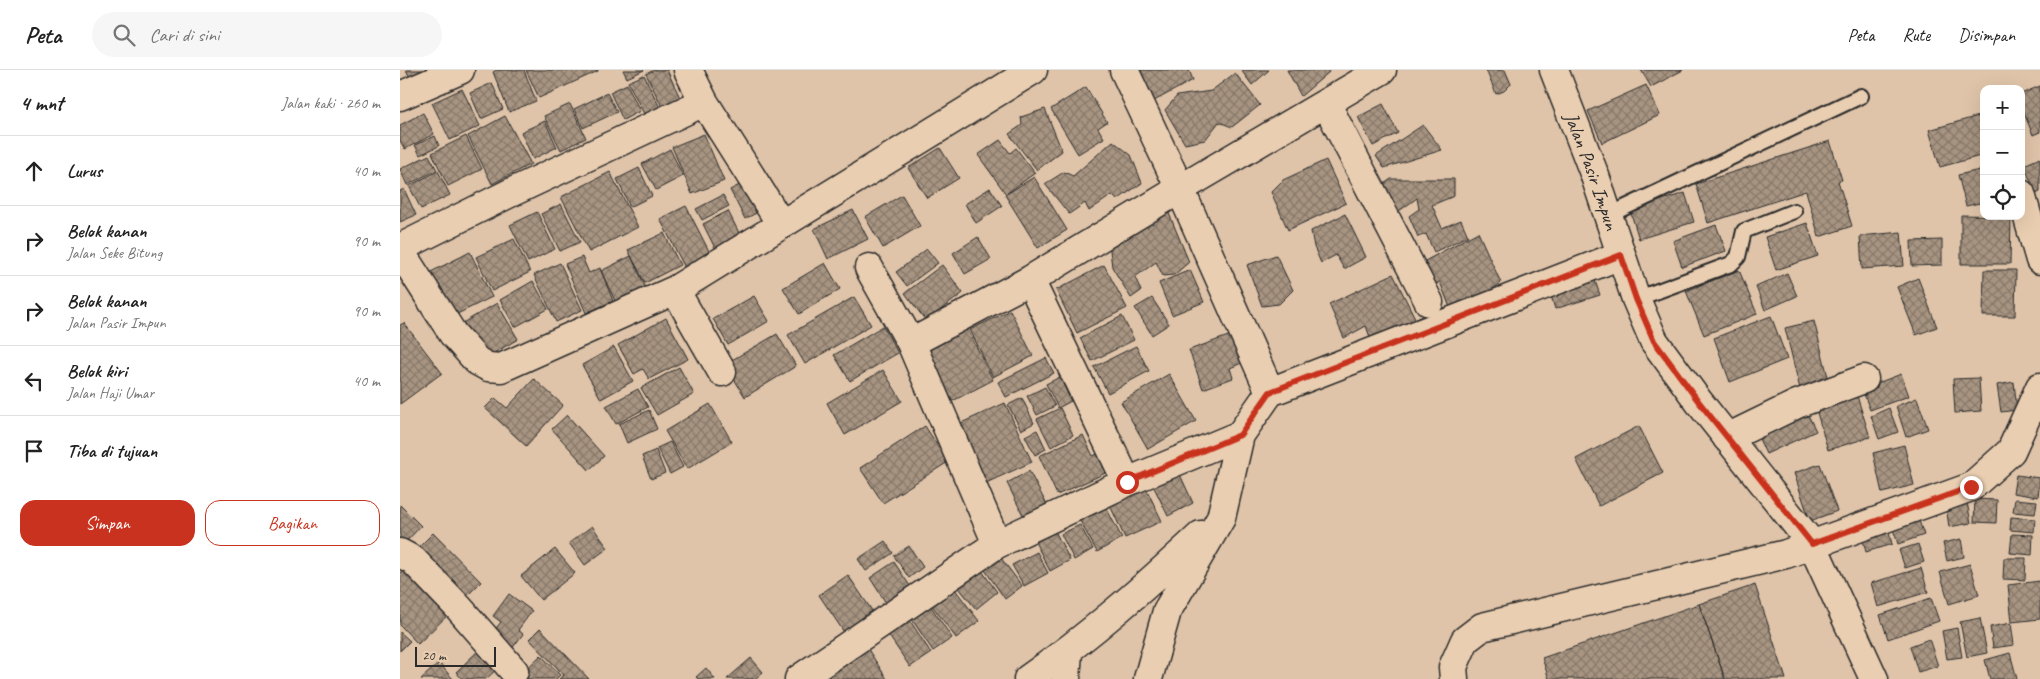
<!DOCTYPE html>
<html lang="id">
<meta charset="utf-8">
<style>
:root{--surface:#fff;--page:#f6f6f6;--text:#222;--muted:#767676;--line:#e0e0e0;--accent:#c8321e}
body{margin:0;font-family:Caveat,sans-serif;background:var(--page);color:var(--text)}
.controls{position:absolute;right:15px;top:15px;display:grid;overflow:hidden;border-radius:10px;box-shadow:0 5px 20px #0002}
.controls button{width:45px;height:45px;display:grid;place-items:center;padding:0;border:0;border-bottom:1px solid var(--line);background:var(--surface);color:var(--text);font:25px sans-serif}
.scale{position:absolute;left:15px;bottom:12px;width:81px;box-sizing:border-box;padding-left:5px;border:2px solid #2b2b2b;border-top:0;font-size:14px;line-height:18px;white-space:nowrap;color:#2b2b2b;-webkit-text-stroke:4px #eaceb1;paint-order:stroke}
.stop{position:absolute;width:15px;height:15px;margin:-11px;border:4px solid #c8321e;border-radius:50%;background:#fff}
.stop.end{background:#c8321e;border-color:#fff;box-shadow:0 1px 5px #0008}
.list{margin:0;padding:0;list-style:none}
h2{display:flex;justify-content:space-between;align-items:center;height:65px;margin:0;padding:0 20px;font-size:21px}
h2 small{font-size:16px;font-weight:400;color:var(--muted)}
.list li{display:grid;grid-template-columns:32px 1fr auto;gap:15px;align-items:center;box-sizing:border-box;height:70px;padding:0 20px;border-top:1px solid var(--line)}
.list b{display:block;font-size:19px;white-space:nowrap}
.list p{margin:0;font-size:16px;white-space:nowrap;color:var(--muted)}
.list em{font-size:16px;font-style:normal;color:var(--muted)}
.actions{display:flex;gap:10px;padding:15px 20px}
.actions a{flex:1;padding:11px 0;border:1px solid var(--accent);border-radius:15px;text-align:center;font-size:18px;color:var(--accent)}
.actions .main{background:var(--accent);color:#fff}
.icon{flex:none;width:28px;height:28px;fill:none;stroke:currentColor;stroke-width:2;stroke-linecap:round;stroke-linejoin:round}
.map{position:relative;flex:none;width:1640px;height:609px;overflow:hidden}
header{display:flex;align-items:center;gap:30px;box-sizing:border-box;height:70px;padding:0 25px;background:var(--surface);border-bottom:1px solid var(--line)}
header strong{font-size:24px}
nav{display:flex;gap:28px;margin-inline-start:auto;font-size:18px}
.search{width:350px;height:45px;background:var(--page);display:flex;align-items:center;gap:12px;box-sizing:border-box;padding:0 18px;border-radius:28px;color:var(--muted);font-size:19px}
main{display:flex}
aside{flex:1;background:var(--surface)}
.map>svg:first-child{display:block}
.building{fill:url(#building-cross-hatch);stroke:#2b2b2b}
.lines{fill:none;stroke-linecap:round;stroke-linejoin:round}
.lane-casing{stroke:#2b2b2b;stroke-width:18}
.street-casing{stroke:#2b2b2b;stroke-width:31}
.secondary-casing{stroke:#2b2b2b;stroke-width:31}
.lane{stroke:#eaceb1;stroke-width:14}
.street{stroke:#eaceb1;stroke-width:28}
.secondary{stroke:#eaceb1;stroke-width:28}
.route{stroke:#c8321e;stroke-width:6}
.labels{text-anchor:middle;dominant-baseline:central;stroke-width:4;stroke-linejoin:round;paint-order:stroke}
.street-label{font-size:20px;fill:#2b2b2b;stroke:#eaceb1}
</style>
<header>
<strong>Peta</strong>
<div class="search"><svg class="icon" aria-label="search" viewBox="0 0 24 24"><circle cx="10" cy="10" r="6"/><path d="M15 15l6 6"/></svg>Cari di sini</div>
<nav><a>Peta</a><a>Rute</a><a>Disimpan</a></nav>
</header>
<main>
<aside>
<h2>4 mnt<small>Jalan kaki · 260 m</small></h2>
<ul class="list">
<li><svg class="icon" aria-label="ahead" viewBox="0 0 24 24"><path d="M12 20V5M6 11l6-6 6 6"/></svg><div><b>Lurus</b></div><em>40 m</em></li>
<li><svg class="icon" aria-label="right" viewBox="0 0 24 24"><path d="M7 20v-9h11M14 6l5 5-5 5"/></svg><div><b>Belok kanan</b><p>Jalan Seke Bitung</p></div><em>90 m</em></li>
<li><svg class="icon" aria-label="right" viewBox="0 0 24 24"><path d="M7 20v-9h11M14 6l5 5-5 5"/></svg><div><b>Belok kanan</b><p>Jalan Pasir Impun</p></div><em>90 m</em></li>
<li><svg class="icon" aria-label="left" viewBox="0 0 24 24"><path d="M17 20v-9H6M10 6l-5 5 5 5"/></svg><div><b>Belok kiri</b><p>Jalan Haji Umar</p></div><em>40 m</em></li>
<li><svg class="icon" aria-label="arrive" viewBox="0 0 24 24"><path d="M6 21V4h12l-3 4 3 4H6"/></svg><div><b>Tiba di tujuan</b></div></li>
</ul>
<div class="actions"><a class="main">Simpan</a><a>Bagikan</a></div>
</aside>
<div class="map">
<svg width="1640" height="609" viewBox="0 0 1640 609">
<defs>
<pattern id="building-cross-hatch" width="8" height="8" patternUnits="userSpaceOnUse" patternTransform="scale(1.25)"><rect width="8" height="8" fill="#a79481"/><path d="M0 0l8 8M0 8l8-8" fill="none" stroke="#88796a"/></pattern>
</defs>
<rect width="100%" height="100%" fill="#dfc4a9"/>
<filter id="ink" filterUnits="userSpaceOnUse"><feTurbulence type="fractalNoise" baseFrequency=".02" numOctaves="2"/><feDisplacementMap in="SourceGraphic" scale="10" xChannelSelector="R" yChannelSelector="G"/><feConvolveMatrix kernelMatrix="1 2 1 2 8 2 1 2 1" color-interpolation-filters="sRGB"/></filter>
<g filter="url(#ink)">
<path class="building" d="M6 0H33L12 11Z
M97 0H124L136 31 109 42 93 2Z
M126 0H198V1L139 28Z
M223 0H244L227 8Z
M254 0H267L282 32 264 41 246 4Z
M738 0H789L793 10 754 31Z
M841 0H869L852 15Z
M887 0H928L929 2 901 26Z
M1086 0H1105L1111 14 1104 21 1096 24Z
M1241 0H1283L1251 17Z
M835 3 860 35 832 57 819 52 805 70 785 74 765 40 777 26 811 21Z
M244 5 262 42 247 50 228 12Z
M92 13 103 39 81 49 70 23Z
M227 14 240 41 223 50 210 22Z
M1246 15 1260 45 1202 73 1188 41Z
M1640 16V62L1633 65 1621 36V24Z
M686 17 707 52 698 58 704 68 678 84 651 39Z
M62 19 80 56 50 70 32 33Z
M207 23 217 42 183 58 174 39Z
M170 34 186 68 161 80 144 46Z
M983 34 998 63 973 76 958 47Z
M645 39 662 81 637 100 609 64 622 55 621 47Z
M23 43 34 64 5 79 0 71V55Z
M1582 45 1584 53V85L1540 97 1529 60Z
M105 46 131 94 92 114 68 66Z
M145 51 157 77 133 89 121 62Z
M1023 55 1042 80 984 98 976 86Z
M304 64 324 111 292 124 272 77Z
M35 66 39 76 20 85 15 75Z
M66 66 82 99 48 116 32 83Z
M600 70 610 83 616 78 635 103 606 124 578 85Z
M713 71 731 85 742 113 717 130 712 125 689 141 685 133 669 144 645 114 664 102 673 106Z
M1430 71 1442 110 1438 111 1452 156 1419 167 1406 121 1308 153 1296 114Z
M540 78 559 108 527 128 508 98Z
M270 79 283 106 256 120 242 94Z
M29 85 37 100 7 115 0 99Z
M1640 88V122L1636 124 1624 95Z
M926 90 946 133 888 160 871 122 883 110Z
M239 98 252 126 230 137 217 109Z
M1584 99V132L1566 136 1558 105Z
M38 101 50 125 21 139 9 116Z
M210 102 238 157 189 182 161 127Z
M634 107 667 160 638 178 605 125Z
M991 109H1054V126L1032 135 1042 158 1061 150 1068 166 1034 182 1026 164 1018 167 1009 146 1019 139 1017 128 995 144 977 119Z
M343 113 358 142 345 149 330 120Z
M590 118 602 136 576 153 565 134Z
M4 119 16 145 0 152V121Z
M1285 123 1294 152 1239 169 1230 140Z
M323 125 329 136 302 150 296 139Z
M502 125 520 156 483 178 465 147Z
M161 134 180 172 160 181 141 144Z
M286 136 312 187 286 200 260 149Z
M453 140 468 169 428 189 414 159Z
M328 141 340 165 315 178 303 154Z
M768 141 789 192 774 205 763 206 756 192 735 207 741 221 731 228 712 197 709 172Z
M137 142 155 179 128 192 110 155Z
M945 144 966 187 944 199 936 185 921 193 914 177 911 161Z
M1561 145 1611 146 1610 194H1561Z
M1407 153 1418 186 1376 200 1365 167Z
M1316 155 1326 181 1282 197 1273 171Z
M1078 162 1101 213 1072 234 1051 240 1040 212 1034 215 1025 191Z
M1501 162 1504 196 1462 199 1460 166Z
M264 163 280 195 245 213 228 180Z
M578 167 591 189 565 204 553 183Z
M114 169 130 202 92 221 76 187Z
M1542 170V195L1512 196 1511 171Z
M527 179 538 193 507 216 496 202Z
M70 182 92 227 47 249 25 205Z
M876 185 893 220 879 234 862 236 847 195Z
M231 186 246 218 216 233 201 201Z
M182 187 189 203 200 198 213 231 186 243 165 194Z
M160 193 182 240 156 252 134 205Z
M425 193 440 219 399 244 383 218Z
M542 195 563 223 526 251 505 223Z
M704 195 727 238 677 263 656 220Z
M790 200 804 232 772 245 759 213Z
M1339 200 1357 244 1304 265 1286 221Z
M1584 200H1616L1615 246H1583Z
M1387 203 1397 226 1365 240 1356 217Z
M993 204 1018 254 971 270 966 256 944 268 929 234Z
M1193 205 1200 225 1155 239 1149 219Z
M1518 208 1537 257 1516 265 1497 217Z
M133 211 148 239 115 257 100 230Z
M354 226 369 251 328 275 313 249Z
M454 227 471 255 405 294 388 265Z
M752 228 769 254 752 265 735 238Z
M97 233 118 269 82 290 61 254Z
M610 240 633 286 593 307 570 260Z
M722 246 734 270 692 291 680 268Z
M1371 246 1387 289 1330 312 1314 268Z
M266 248 288 289 249 309 243 299 234 304 218 275Z
M1414 251 1429 311 1400 319 1385 258Z
M4 253 42 303 0 334V255Z
M483 256 498 283 450 311 434 285Z
M567 258 593 310 545 335 519 282Z
M377 264 396 296 345 327 325 294Z
M834 264 844 292 830 298 833 308 803 319 789 280Z
M736 276 749 301 708 323 694 297Z
M214 277 233 311 201 329 182 295Z
M646 288 654 303 606 327 598 312Z
M279 297 294 324 257 345 241 318Z
M483 300 502 331 445 365 427 333Z
M769 304 796 351 748 379 721 332Z
M1501 304 1509 326 1470 340 1462 319Z
M660 307 671 331 658 338 646 314Z
M1579 308 1581 341 1555 343 1553 309Z
M134 309 163 335 126 376 85 338 95 328 107 338Z
M1614 312 1617 340 1601 342 1597 315Z
M645 317 655 336 637 345 627 326Z
M238 319 248 337 216 354 206 336Z
M1456 323 1470 367 1428 380 1415 336Z
M622 328 634 353 621 360 608 335Z
M1517 328 1528 359 1506 367 1496 336Z
M605 333 632 392 586 413 559 354Z
M310 334 332 372 287 399 265 361Z
M1404 337 1416 361 1366 384 1355 360Z
M660 338 673 365 651 377 637 349Z
M1489 338 1498 362 1479 369 1471 346Z
M249 340 257 359 227 373 219 354Z
M167 345 204 386 189 400 152 359Z
M525 356 548 392 483 433 460 398Z
M1239 356 1263 403 1199 436 1176 389Z
M637 360 646 379 635 385 625 366Z
M683 365 693 386 704 381 712 400 657 425 639 386Z
M270 372 283 397 270 404 257 378Z
M1504 375 1514 415 1482 423 1473 383Z
M256 380 265 403 251 409 242 386Z
M1420 394 1437 441 1410 451 1394 403Z
M777 398 793 433 768 446 751 411Z
M629 401 647 435 624 447 607 413Z
M1616 405 1640 408 1638 427 1613 423Z
M744 414 762 451 725 468 708 431Z
M700 426 722 468 697 482 674 440Z
M1575 429 1597 430 1596 453 1574 452Z
M1615 429 1637 431 1635 444 1613 442Z
M1567 432 1571 453 1549 457 1546 436Z
M0 435 21 456 1 477 0 475Z
M1516 442 1524 465 1498 474 1490 450Z
M1611 447 1635 449 1634 462 1610 460Z
M680 455 693 479 674 490 661 464Z
M1487 455 1492 474 1466 482 1461 462Z
M192 456 208 478 185 495 169 473Z
M655 461 670 490 650 501 635 472Z
M33 463 81 512 60 533 12 484Z
M1612 464 1633 465 1632 485 1610 483Z
M1561 469 1564 487 1547 491 1543 473Z
M485 471 493 483 466 501 458 489Z
M1518 474 1524 492 1505 498 1499 480Z
M509 476 523 497 509 508 494 486Z
M155 479 175 503 141 530 121 506Z
M637 482 648 503 624 516 612 495Z
M601 488 622 516 605 529 585 500Z
M1604 488H1626L1625 510 1603 509Z
M12 491 56 537 18 574 0 555V503Z
M494 492 510 516 486 533 470 508Z
M1570 494 1579 525 1549 534 1540 502Z
M1521 498 1528 522 1478 537 1471 513Z
M582 501 597 522 576 539 559 518Z
M448 505 475 545 446 565 419 525Z
M1640 511V549L1612 552 1608 515Z
M1355 515 1386 609H1325L1299 534Z
M554 518 579 551 556 568 531 534Z
M109 524 132 541 118 560 123 564 108 584 88 568 101 552 93 546Z
M1531 528 1539 551 1488 569 1480 545Z
M1299 534 1325 609H1149L1142 588Z
M530 535 552 568 533 581 511 548Z
M1580 548 1587 583 1567 587 1560 552Z
M509 549 531 583 510 597 487 563Z
M1611 553 1614 575 1593 578 1590 557Z
M140 558 189 609H159L164 605 129 569Z
M1557 558 1562 587 1547 589 1542 561Z
M0 562 10 571 0 581Z
M1529 569 1538 596 1518 602 1510 576Z
M464 573 487 609H406Z
M81 578 99 597 86 609H62L56 602Z
M1610 583 1617 609H1590L1585 590Z
M141 585 160 605 156 609H116Z
M351 588 363 602 355 609H327Z
M39 593 53 609H21Z
M306 598 315 609H298L296 607Z"/>
<g class="lines">
<defs>
<path id="lane" d="M1207 146 1461 26
M1236 229 1331 194 1338 187 1344 161 1394 141"/>
<path id="street" d="M288 0 304 32 381 154
M724 0 780 119 982 0
M0 26 60 0
M926 33 1029 232
M1621 124 1640 190
M0 178 108 124 304 32
M0 181 53 264 77 291 88 297 101 298 275 220 633 0
M469 198 511 273 597 474
M630 210 727 412
M275 220 322 302
M511 273 630 210 780 119 870 322
M870 322 1221 185
M1327 368 1397 334 1464 309
M0 483 13 490 59 538 114 601
M399 609 597 474 727 412 840 365
M628 609C690 566 746 516 801 465
M666 609 668 582
M748 609 767 541 821 448 840 365 870 322
M1054 609 1053 597 1065 570 1082 557 1386 484 1571 417 1611 381 1640 317"/>
<g id="secondary">
<path id="s1" d="M1154 0 1195 106 1236 229 1254 271 1299 332 1412 474 1474 609"/>
</g>
</defs>
<use href="#lane" class="lane-casing"/>
<use href="#street" class="street-casing"/>
<use href="#secondary" class="secondary-casing"/>
<use href="#lane" class="lane"/>
<use href="#street" class="street"/>
<use href="#secondary" class="secondary"/>
</g>
</g>
<g class="lines" filter="url(#ink)">
<path class="route" d="M727 412 840 365 870 322 1221 185 1236 229 1254 271 1299 332 1412 474 1571 417"/>
</g>
<g class="labels">
<g class="street-label">
<text stroke="none"><textPath href="#s1" startOffset="108">Jalan Pasir Impun</textPath></text>
</g>
</g>
</svg>
<div class="controls">
<button>+</button>
<button>−</button>
<button><svg class="icon" aria-label="locate" viewBox="0 0 24 24"><circle cx="12" cy="12" r="6"/><path d="M12 2v4M12 18v4M2 12h4M18 12h4"/></svg></button>
</div>
<div class="scale">20 m</div>
<div class="stop" style="left:727px;top:412px"></div>
<div class="stop end" style="left:1571px;top:417px"></div>
</div>
</main>
